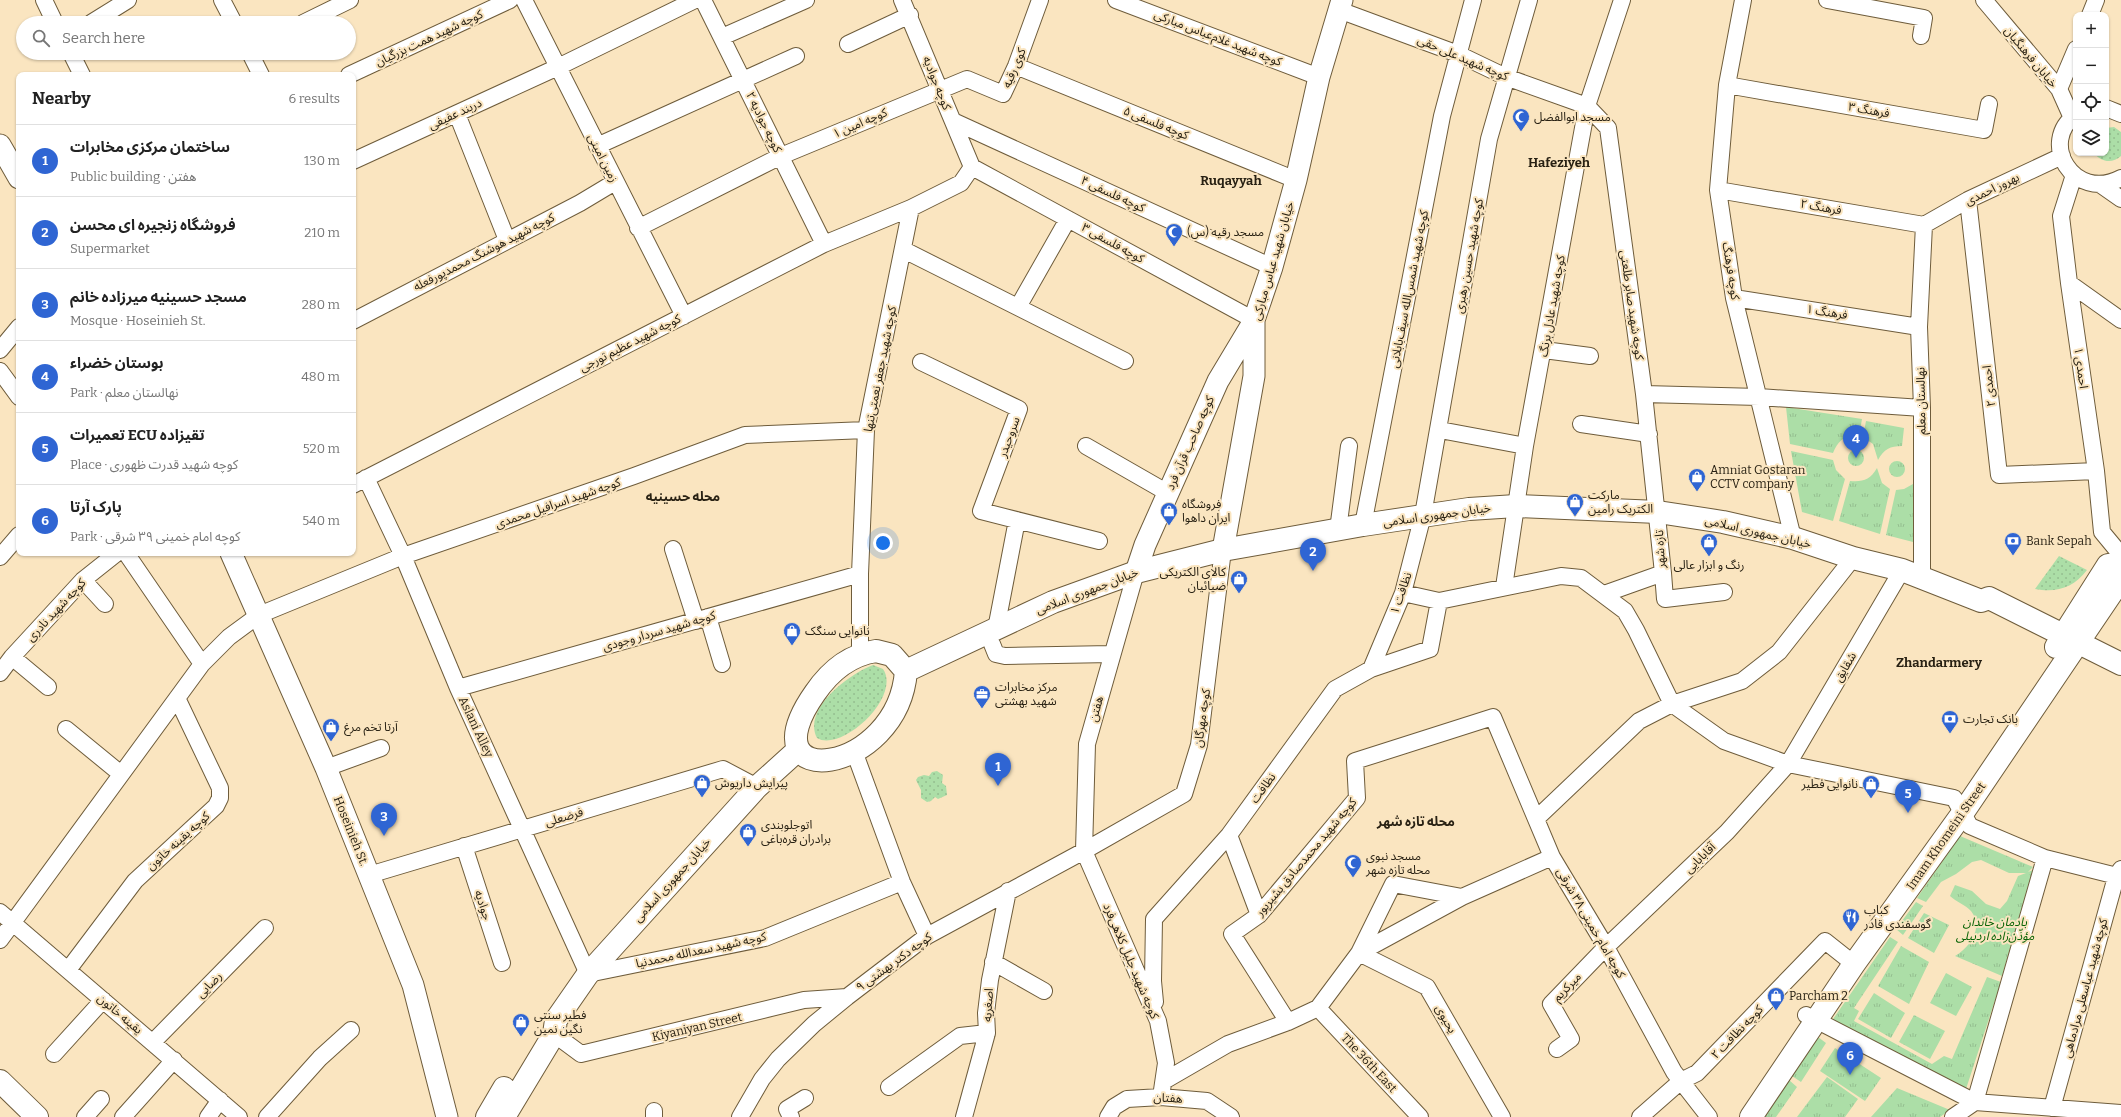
<!DOCTYPE html>
<meta charset="utf-8">
<style>
:root{--surface:#fff;--page:#f2f2f2;--text:#222;--muted:#767676;--line:#e0e0e0;--accent:#2f65d3}
body{margin:0;font-family:Bitter,"Noto Sans Arabic",serif;background:var(--page);color:var(--text)}
.controls{position:absolute;right:12px;top:12px;display:grid;overflow:hidden;border-radius:8px;box-shadow:0 1px 3px #0004}
.controls button{width:36px;height:36px;display:grid;place-items:center;padding:0;border:0;border-bottom:1px solid var(--line);background:var(--surface);color:var(--text);font:20px sans-serif}
.you{position:absolute;left:883px;top:543px;width:14px;height:14px;margin:-10px;border:3px solid #fff;border-radius:50%;background:#1a73e8;box-shadow:0 0 0 6px #1a73e833}
.badge{display:grid;place-items:center;width:26px;height:26px;border-radius:50%;background:var(--accent);color:#fff;font-size:13px;font-weight:700}
.pin{position:absolute;translate:-50% -33px;filter:drop-shadow(0 1px 2px #0008)}
.pin::after{content:'';position:absolute;top:21px;width:14px;height:12px;background:inherit;clip-path:polygon(0 0,100% 0,50% 100%)}
.list{margin:0;padding:0;list-style:none}
h2{display:flex;justify-content:space-between;align-items:center;height:52px;margin:0;padding:0 16px;font-size:17px}
h2 small{font-size:13px;font-weight:400;color:var(--muted)}
.list li{display:grid;grid-template-columns:26px 1fr auto;gap:12px;align-items:center;box-sizing:border-box;height:72px;padding:0 16px;border-top:1px solid var(--line)}
.list b{display:block;font-size:15px;white-space:nowrap}
.list p{margin:0;font-size:13px;white-space:nowrap;color:var(--muted)}
.list em{font-size:13px;font-style:normal;color:var(--muted)}
.icon{flex:none;width:22px;height:22px;fill:none;stroke:currentColor;stroke-width:2;stroke-linecap:round;stroke-linejoin:round}
.map{position:relative;flex:none;width:2121px;height:1117px;overflow:hidden}
.search{position:absolute;background:var(--surface);box-shadow:0 1px 3px #0004;left:16px;top:16px;width:340px;height:44px;display:flex;align-items:center;gap:10px;box-sizing:border-box;padding:0 14px;border-radius:22px;color:var(--muted);font-size:15px}
.panel{position:absolute;background:var(--surface);box-shadow:0 1px 3px #0004;left:16px;top:72px;width:340px;height:484px;border-radius:8px}
.map>svg:first-child{display:block}
.grass{fill:url(#grass-dots)}
.park{fill:url(#park-tufts)}
.lines{fill:none;stroke-linecap:round;stroke-linejoin:round}
.minor-casing{stroke:#6e5c3b;stroke-width:18}
.tertiary-casing{stroke:#6e5c3b;stroke-width:23}
.secondary-casing{stroke:#6e5c3b;stroke-width:24}
.minor{stroke:#fff;stroke-width:16}
.tertiary{stroke:#fff;stroke-width:21}
.secondary{stroke:#fff;stroke-width:22}
.labels{text-anchor:middle;dominant-baseline:central;stroke-width:4;stroke-linejoin:round;paint-order:stroke}
.street-label{font-size:12px;fill:#282113;stroke:#fae5c0}
.poi-label{font-size:12px;fill:#282113;stroke:#fae5c0;text-anchor:start}
.park-label{font-size:12px;font-style:italic;fill:#086305;stroke:#fae5c0}
.neighbourhood-label{font-size:13px;font-weight:bold;fill:#282113;stroke:#fae5c0}
</style>
<div class="map">
<svg width="2121" height="1117" viewBox="0 0 2121 1117">
<defs>
<pattern id="grass-dots" width="8" height="8" patternUnits="userSpaceOnUse"><rect width="8" height="8" fill="#acdea7"/><path d="M2 2h.1M6 6h.1" fill="none" stroke="#94be8f" stroke-width="1.8" stroke-linecap="round"/></pattern>
<pattern id="park-tufts" width="24" height="20" patternUnits="userSpaceOnUse"><rect width="24" height="20" fill="#acdea7"/><path d="M3 7l-1-3M5 7V3M7 7l1-3M15 17l-1-3M17 17v-4M19 17l1-3" fill="none" stroke="#94be8f"/></pattern>
</defs>
<rect width="100%" height="100%" fill="#fae5c0"/>
<path class="grass" d="M2114 127 2121 132V156C2112 164 2101 162 2094 153H2106V128Z
M2059 556 2087 570C2073 588 2057 593 2035 589Z
M873 665 883 669C902 697 841 753 817 738 802 709 849 674 873 665Z
M937 771 943 775 942 783 946 786 947 795 938 799 935 797 931 801 927 802 921 798V790L916 780 918 777 924 775 929 776 932 772Z"/>
<path class="park" d="M1786 407 1862 419 1859 436C1845 435 1838 440 1833 453L1790 444Z
M1866 421 1904 428 1902 446C1890 446 1884 449 1878 460L1873 444 1863 437Z
M1848 458a8 8 0 1 1 16 0a8 8 0 1 1-16 0Z
M1791 451 1833 460 1836 470 1845 479 1833 521 1802 512Z
M1889 469a8 8 0 1 1 16 0a8 8 0 1 1-16 0Z
M1877 468 1882 483 1890 489 1880 534 1839 521 1850 481C1863 482 1870 480 1877 468Z
M1913 484V542L1886 535 1896 490 1904 489Z
M1960 836 2033 867 2028 872 2033 870 2002 976 1955 956C1970 947 1984 928 1971 911 1966 905 1956 902 1950 896L1955 885 1972 891 1986 904 2000 909 2007 901 2018 876 2026 873H2009L1981 860 1972 862 1956 874 1941 882 1926 902 1917 898Z
M1916 902 1923 906 1903 935 1896 929Z
M1924 913 1949 925 1934 953 1908 938Z
M1890 937 1898 942 1854 1008 1859 1011 1854 1021 1932 1064 1944 1056 1952 1059 1987 977 2001 982 1966 1089 1831 1022Z
M1901 946 1929 962 1909 1004 1878 986Z
M1946 973 1972 987 1956 1016 1930 1003Z
M1874 993 1905 1013 1891 1038 1858 1019Z
M1914 1015 1945 1031 1930 1059 1899 1042Z
M1818 1037 1826 1043 1801 1082 1792 1076Z
M1835 1048 1881 1078 1865 1101 1820 1071Z
M1827 1077 1858 1099 1845 1117H1797Z
M1789 1080 1797 1087 1776 1117H1764Z
M1897 1088 1950 1110 1940 1117H1871Z"/>
<g class="lines">
<defs>
<path id="minor" d="M44 0 55 23
M222 0 234 23
M524 0 684 316
M703 0 824 244
M902 0 972 167
M1116 0 1319 77
M1743 0 1727 85 1718 190 1734 298 1793 538
M1827 0 1924 18 1921 36
M1984 0 2059 89 2072 118
M1339 10 1458 54 1506 77 1587 106 1608 128 1644 394 1663 573 1604 594
M2090 15 2096 0
M91 23 128 0
M303 23 350 0
M722 37 806 0
M848 44 910 15
M71 53 82 75
M250 53 261 75
M1016 66 1296 180
M349 75 510 0
M1727 85 1984 130 1989 104
M2059 89 2076 49
M2106 108 2121 114
M457 114 507 240
M2076 115C2038 141 2073 203 2121 178
M953 121 1272 267
M597 146 796 56
M353 161 558 67 695 0
M972 167 1254 320
M2074 175 2061 216 2069 283 2096 471 2102 532 2121 555
M2101 185 2121 199
M1718 190 1924 225
M1968 200 1999 475 2096 471
M1924 225 1968 200 2062 156
M638 228 781 156 967 79 1003 94 1016 66 1040 0
M904 250 1125 361
M2069 283 2121 320
M1734 298 1919 327
M1018 307 1068 219
M353 321 580 203 615 182
M0 350 19 327
M1544 350 1590 356
M921 362 1019 409 981 511 1099 541
M0 371 19 397
M1644 394 1759 397 1922 408
M1581 424 1649 434
M1440 430 1525 446
M1086 446 1168 493
M366 478 403 556 458 688 588 974 765 938 902 882
M353 485 824 244 911 208 961 183 972 167
M1363 525 1442 116 1473 0
M1338 530 1349 446
M673 549 696 621
M126 553 202 664
M0 557 19 535
M1136 572 1087 744 1084 851 1158 1021 1166 1063 1161 1097
M1663 573 1665 599 1724 592
M1922 576V408L1919 327 1924 225
M83 580 105 604
M1504 587 1525 446 1587 106 1622 0
M1403 593 1439 601 1561 576 1581 578 1625 611 1636 630 1672 704 1724 741 1788 764 1954 798 1970 826 2045 858 2121 877
M708 617 722 664
M996 629 1017 520
M992 644 996 654 1005 656 1111 654
M860 654V574L866 430 911 208
M12 657 48 687
M1371 669 1403 593 1423 515 1489 139 1529 0
M0 673 12 657 83 580 117 553
M458 688 860 574
M66 729 121 774
M854 751 902 882 927 936
M326 768 381 748
M1537 818 1639 721 1672 704 1742 681 1779 652 1853 558
M1229 835 1259 915
M464 846 502 963
M369 875 723 769 757 787
M0 912 239 1117
M0 940 202 664 229 637 259 615 403 556 634 476 745 435 866 430
M1359 953 1427 987 1502 1117
M1359 953 1462 897
M993 962 1044 991
M68 970 135 881 216 806 220 798V788L177 698
M1155 1002 1153 981 1154 919 1229 835 1335 689 1371 669 1430 649 1439 601
M1318 1008 1420 1117
M1806 1015 1975 1102 2121 1113
M1288 1022 1232 934 1259 915 1357 798 1355 761 1493 717 1552 857 1606 947 1674 1072 1709 1117
M554 1034 581 1054 804 1000 847 997
M153 1042 265 928
M1557 1049 1571 1039 1551 1004 1606 947 1727 832 1788 764 1902 570
M54 1054 103 1000
M1164 1081 1228 1044 1288 1022 1318 1008 1359 953 1393 884 1462 897 1552 857
M889 1087 960 1036 987 1033
M2052 1108 2116 877 2121 869
M85 1117 101 1099
M123 1117 174 1060
M208 1117 220 1100
M267 1117 320 1058 351 1030
M654 1117V1111
M740 1117 762 1079 778 1059 814 1024 847 997 927 936 1084 851 1184 794 1199 745 1223 550
M791 1117 787 1109 805 1098
M964 1117 987 1033 986 1013 990 980 1008 891
M1108 1117 1114 1107 1127 1099 1161 1097 1207 1101 1231 1117
M1640 1117 1681 1081 1697 1073 1825 941 1854 964
M1953 1117 1975 1102 2045 858"/>
<path id="tertiary" d="M0 145 19 178
M1223 550 1254 376V320L1272 267 1296 180 1319 77 1342 0
M231 553 326 768 413 985 447 1117
M1136 572 1145 545 1218 381 1254 321"/>
<path id="secondary" d="M2056 647 2108 565 2121 563
M876 651 892 655 906 671C898 776 743 795 815 693 830 671 849 655 876 651Z
M906 671 1053 602 1136 572 1223 550 1363 525 1469 509 1516 506 1658 512 1723 522 1793 538 1853 558 1902 570 1981 601 1989 598 2121 664
M0 1081 37 1117
M487 1117 504 1088
M504 1117 554 1034 556 1020 588 974 757 787 798 750
M1751 1117 1854 964 1962 814 2121 579"/>
</defs>
<use href="#minor" class="minor-casing"/>
<use href="#tertiary" class="tertiary-casing"/>
<use href="#secondary" class="secondary-casing"/>
<use href="#minor" class="minor"/>
<use href="#tertiary" class="tertiary"/>
<use href="#secondary" class="secondary"/>
</g>
<defs>
<symbol id="mosque-pin" viewBox="-11 -11 22 30"><path d="M0 17L-7.5 6A9.5 9.5 0 1 1 7.5 6Z" fill="#2f65d3" stroke="#fae5c0"/><path d="M3.5-4.9A6 6 0 1 0 3.5 4.9A5 5 0 1 1 3.5-4.9Z" fill="#fff"/></symbol>
<symbol id="shop-pin" viewBox="-11 -11 22 30"><path d="M0 17L-7.5 6A9.5 9.5 0 1 1 7.5 6Z" fill="#2f65d3" stroke="#fae5c0"/><path d="M-5-2.5h2.3a2.7 3.5 0 0 1 5.4 0H5L5.5 6h-11ZM-1.5-2.5h3a1.5 2.3 0 0 0-3 0Z" fill="#fff"/></symbol>
<symbol id="bank-pin" viewBox="-11 -11 22 30"><path d="M0 17L-7.5 6A9.5 9.5 0 1 1 7.5 6Z" fill="#2f65d3" stroke="#fae5c0"/><path d="M-6-4H6V4H-6ZM0-2.3a2.3 2.3 0 1 0 0 4.6a2.3 2.3 0 1 0 0-4.6Z" fill="#fff"/></symbol>
<symbol id="office-pin" viewBox="-11 -11 22 30"><path d="M0 17L-7.5 6A9.5 9.5 0 1 1 7.5 6Z" fill="#2f65d3" stroke="#fae5c0"/><path d="M-6-3h4V-5.5h4V-3h4V5H-6ZM-1-4.5V-3h2v-1.5ZM-6 0V1H6V0Z" fill="#fff"/></symbol>
<symbol id="restaurant-pin" viewBox="-11 -11 22 30"><path d="M0 17L-7.5 6A9.5 9.5 0 1 1 7.5 6Z" fill="#2f65d3" stroke="#fae5c0"/><path d="M-5-6h1v4h1v-4h1v4h1v-4h1v5L-1.5 .5V6h-2V.5L-5-1ZM5-6V6H3V1.5H1.5Q1.5-4 5-6Z" fill="#fff"/></symbol>
</defs>
<g fill-rule="evenodd">
<use href="#mosque-pin" x="1511" y="107" width="20" height="27"/>
<use href="#mosque-pin" x="1164" y="222" width="20" height="27"/>
<use href="#shop-pin" x="1687" y="467" width="20" height="27"/>
<use href="#shop-pin" x="1565" y="492" width="20" height="27"/>
<use href="#shop-pin" x="1159" y="501" width="20" height="27"/>
<use href="#bank-pin" x="2003" y="531" width="20" height="27"/>
<use href="#shop-pin" x="1699" y="532" width="20" height="27"/>
<use href="#shop-pin" x="1229" y="569" width="20" height="27"/>
<use href="#shop-pin" x="782" y="621" width="20" height="27"/>
<use href="#office-pin" x="972" y="684" width="20" height="27"/>
<use href="#bank-pin" x="1940" y="709" width="20" height="27"/>
<use href="#shop-pin" x="321" y="717" width="20" height="27"/>
<use href="#shop-pin" x="692" y="773" width="20" height="27"/>
<use href="#shop-pin" x="1861" y="774" width="20" height="27"/>
<use href="#shop-pin" x="738" y="822" width="20" height="27"/>
<use href="#mosque-pin" x="1343" y="853" width="20" height="27"/>
<use href="#restaurant-pin" x="1841" y="907" width="20" height="27"/>
<use href="#shop-pin" x="1766" y="986" width="20" height="27"/>
<use href="#shop-pin" x="511" y="1012" width="20" height="27"/>
</g>
<g class="labels">
<g class="street-label">
<text transform="translate(429 38) rotate(-25)">کوچه شهید همت بزرگیان</text>
<text transform="translate(1218 38) rotate(21)">کوچه شهید غلام‌عباس مبارکی</text>
<text transform="translate(2031 57) rotate(50)">خیابان فرهنگیان</text>
<text transform="translate(1463 58) rotate(23)">کوچه شهید علی حقی</text>
<text transform="translate(1014 68) rotate(-67)">کوی رقیه</text>
<text transform="translate(937 83) rotate(68)">کوچه جوادیه</text>
<text transform="translate(1869 110) rotate(10)">فرهنگ ۳</text>
<text transform="translate(455 114) rotate(-25)">دربند عفیفی</text>
<text transform="translate(764 122) rotate(64)">کوچه جوادیه ۲</text>
<text transform="translate(860 123) rotate(-23)">کوچه امین ۱</text>
<text transform="translate(1156 123) rotate(22)">کوچه فلسفی ۵</text>
<text transform="translate(603 158) rotate(63)">زمین امینی</text>
<text transform="translate(1992 189) rotate(-26)">بهروز احمدی</text>
<text transform="translate(1113 194) rotate(25)">کوچه فلسفی ۴</text>
<text transform="translate(1821 207) rotate(10)">فرهنگ ۲</text>
<text transform="translate(1113 243) rotate(29)">کوچه فلسفی ۳</text>
<text transform="translate(484 252) rotate(-27)">کوچه شهید هوشنگ محمدپورفعله</text>
<text transform="translate(1469 256) rotate(-80)">کوچه شهید حسین رهبری</text>
<text transform="translate(1273 261) rotate(-74)">خیابان شهید عباس مبارکی</text>
<text transform="translate(1731 271) rotate(81)">کوچه فرهنگ</text>
<text transform="translate(1409 289) rotate(-79)">کوچه شهید شمس‌الله سیف‌بابلانی</text>
<text transform="translate(1632 305) rotate(82)">کوچه شهید صابر طلعتی</text>
<text transform="translate(1552 306) rotate(-80)">کوچه شهید عادل برنگ</text>
<text transform="translate(1827 312) rotate(9)">فرهنگ ۱</text>
<text transform="translate(630 343) rotate(-27)">کوچه شهید عظیم تورجی</text>
<text transform="translate(2081 368) rotate(82)">احمدی ۱</text>
<text transform="translate(880 369) rotate(-79)">کوچه شهید جعفر نعمتی‌تنها</text>
<text transform="translate(1989 386) rotate(-96)">احمدی ۲</text>
<text transform="translate(1921 401) rotate(-91)">نهالستان معلم</text>
<text transform="translate(1009 437) rotate(-70)">سروحیدر</text>
<text transform="translate(1190 443) rotate(-66)">کوچه صاحب قرآن فرد</text>
<text transform="translate(558 503) rotate(-19)">کوچه شهید اسرافیل محمدی</text>
<text transform="translate(1437 515) rotate(-8)">خیابان جمهوری اسلامی</text>
<text transform="translate(1758 532) rotate(13)">خیابان جمهوری اسلامی</text>
<text transform="translate(1660 549) rotate(-93)">تازه شهر</text>
<text transform="translate(1087 591) rotate(-21)">خیابان جمهوری اسلامی</text>
<text transform="translate(1401 593) rotate(-71)">نظافت ۱</text>
<text transform="translate(56 610) rotate(-47)">کوچه شهید نادری</text>
<text transform="translate(659 631) rotate(-16)">کوچه شهید سردار وجودی</text>
<text transform="translate(1845 667) rotate(-59)">شقایق</text>
<text transform="translate(1096 709) rotate(-75)">هفتن</text>
<text transform="translate(1202 718) rotate(-82)">کوچه مهرگان</text>
<text transform="translate(476 727) rotate(65)">Aslani Alley</text>
<text transform="translate(1263 788) rotate(-54)">نظافت</text>
<text transform="translate(564 817) rotate(-17)">فرضعلی</text>
<text transform="translate(351 831) rotate(68)">Hoseinieh St.</text>
<text transform="translate(1946 836) rotate(-55)">Imam Khomeini Street</text>
<text transform="translate(178 841) rotate(-42)">کوچه یقینه خاتون</text>
<text transform="translate(1306 857) rotate(-50)">کوچه شهید محمدصادق بشیرپور</text>
<text transform="translate(1700 858) rotate(-44)">آقابابایی</text>
<text transform="translate(672 880) rotate(-48)">خیابان جمهوری اسلامی</text>
<text transform="translate(483 905) rotate(72)">جوادیه</text>
<text transform="translate(1591 923) rotate(60)">کوچه امام خمینی ۳۸ شرقی</text>
<text transform="translate(701 950) rotate(-12)">کوچه شهید سعدالله محمدنیا</text>
<text transform="translate(1131 961) rotate(67)">کوچه شهید جلیل کلاهی‌فرد</text>
<text transform="translate(894 962) rotate(-36)">کوچه دکتر بهشتی ۹</text>
<text transform="translate(209 985) rotate(-46)">رضایی</text>
<text transform="translate(1567 987) rotate(-46)">میرکریم</text>
<text transform="translate(2085 988) rotate(-75)">کوچه شهید عباسعلی مرادماهی</text>
<text transform="translate(988 1005) rotate(-87)">اصغریه</text>
<text transform="translate(120 1014) rotate(40)">یقینه خاتون</text>
<text transform="translate(1446 1019) rotate(60)">یحیوی</text>
<text transform="translate(697 1027) rotate(-13)">Kiyaniyan Street</text>
<text transform="translate(1737 1032) rotate(-46)">کوچه نظافت ۲</text>
<text transform="translate(1369 1063) rotate(47)">The 36th East</text>
<text transform="translate(1168 1098) rotate(3)">هفتان</text>
</g>
<g class="poi-label">
<text x="1534" y="117">مسجد ابوالفضل</text>
<text x="1187" y="232">مسجد رقیه (س)</text>
<text x="1710" y="470">Amniat Gostaran<tspan x="1710" dy="14">CCTV company</tspan></text>
<text x="1588" y="495">مارکت<tspan x="1588" dy="14">الکتریک رامین</tspan></text>
<text x="1182" y="504">فروشگاه<tspan x="1182" dy="14">ایران داهوا</tspan></text>
<text x="2026" y="541">Bank Sepah</text>
<text x="1709" y="565" text-anchor="middle">رنگ و ابزار عالی</text>
<text x="1226" y="572" text-anchor="end">کالای الکتریکی<tspan x="1226" dy="14">ضیائیان</tspan></text>
<text x="805" y="631">نانوایی سنگک</text>
<text x="995" y="687">مرکز مخابرات<tspan x="995" dy="14">شهید بهشتی</tspan></text>
<text x="1963" y="719">بانک تجارت</text>
<text x="344" y="727">آرتا تخم مرغ</text>
<text x="715" y="783">پیرایش داریوش</text>
<text x="1858" y="784" text-anchor="end">نانوایی فطیر</text>
<text x="761" y="825">اتوجلوبندی<tspan x="761" dy="14">برادران قره‌باغی</tspan></text>
<text x="1366" y="856">مسجد نبوی<tspan x="1366" dy="14">محله تازه شهر</tspan></text>
<text x="1864" y="910">کباب<tspan x="1864" dy="14">گوسفندی قادر</tspan></text>
<text x="1789" y="996">Parcham 2</text>
<text x="534" y="1015">فطیر سنتی<tspan x="534" dy="14">نگین نمین</tspan></text>
</g>
<g class="park-label">
<text x="1995" y="922">یادمان خاندان<tspan x="1995" dy="14">مؤذّن‌زاده اردبیلی</tspan></text>
</g>
<g class="neighbourhood-label">
<text x="1559" y="162">Hafeziyeh</text>
<text x="1231" y="180">Ruqayyah</text>
<text x="683" y="496">محله حسینیه</text>
<text x="1939" y="662">Zhandarmery</text>
<text x="1416" y="821">محله تازه شهر</text>
</g>
</g>
</svg>
<div class="controls">
<button>+</button>
<button>−</button>
<button><svg class="icon" aria-label="locate" viewBox="0 0 24 24"><circle cx="12" cy="12" r="6"/><path d="M12 2v4M12 18v4M2 12h4M18 12h4"/></svg></button>
<button><svg class="icon" aria-label="layers" viewBox="0 0 24 24"><path d="M12 4l9 5-9 5-9-5zM3 14l9 5 9-5"/></svg></button>
</div>
<div class="you"></div>
<div class="pin badge" style="left:998px;top:786px">1</div>
<div class="pin badge" style="left:1313px;top:571px">2</div>
<div class="pin badge" style="left:384px;top:836px">3</div>
<div class="pin badge" style="left:1856px;top:458px">4</div>
<div class="pin badge" style="left:1908px;top:813px">5</div>
<div class="pin badge" style="left:1850px;top:1075px">6</div>
<div class="search"><svg class="icon" aria-label="search" viewBox="0 0 24 24"><circle cx="10" cy="10" r="6"/><path d="M15 15l6 6"/></svg>Search here</div>
<section class="panel">
<h2>Nearby<small>6 results</small></h2>
<ul class="list">
<li><span class="badge">1</span><div><b>ساختمان مرکزی مخابرات</b><p>Public building · هفتن</p></div><em>130 m</em></li>
<li><span class="badge">2</span><div><b>فروشگاه زنجیره ای محسن</b><p>Supermarket</p></div><em>210 m</em></li>
<li><span class="badge">3</span><div><b>مسجد حسینیه میرزاده خانم</b><p>Mosque · Hoseinieh St.</p></div><em>280 m</em></li>
<li><span class="badge">4</span><div><b>بوستان خضراء</b><p>Park · نهالستان معلم</p></div><em>480 m</em></li>
<li><span class="badge">5</span><div><b>تعمیرات ECU تقیزاده</b><p>Place · کوچه شهید قدرت ظهوری</p></div><em>520 m</em></li>
<li><span class="badge">6</span><div><b>پارک آرتا</b><p>Park · کوچه امام خمینی ۳۹ شرقی</p></div><em>540 m</em></li>
</ul>
</section>
</div>
